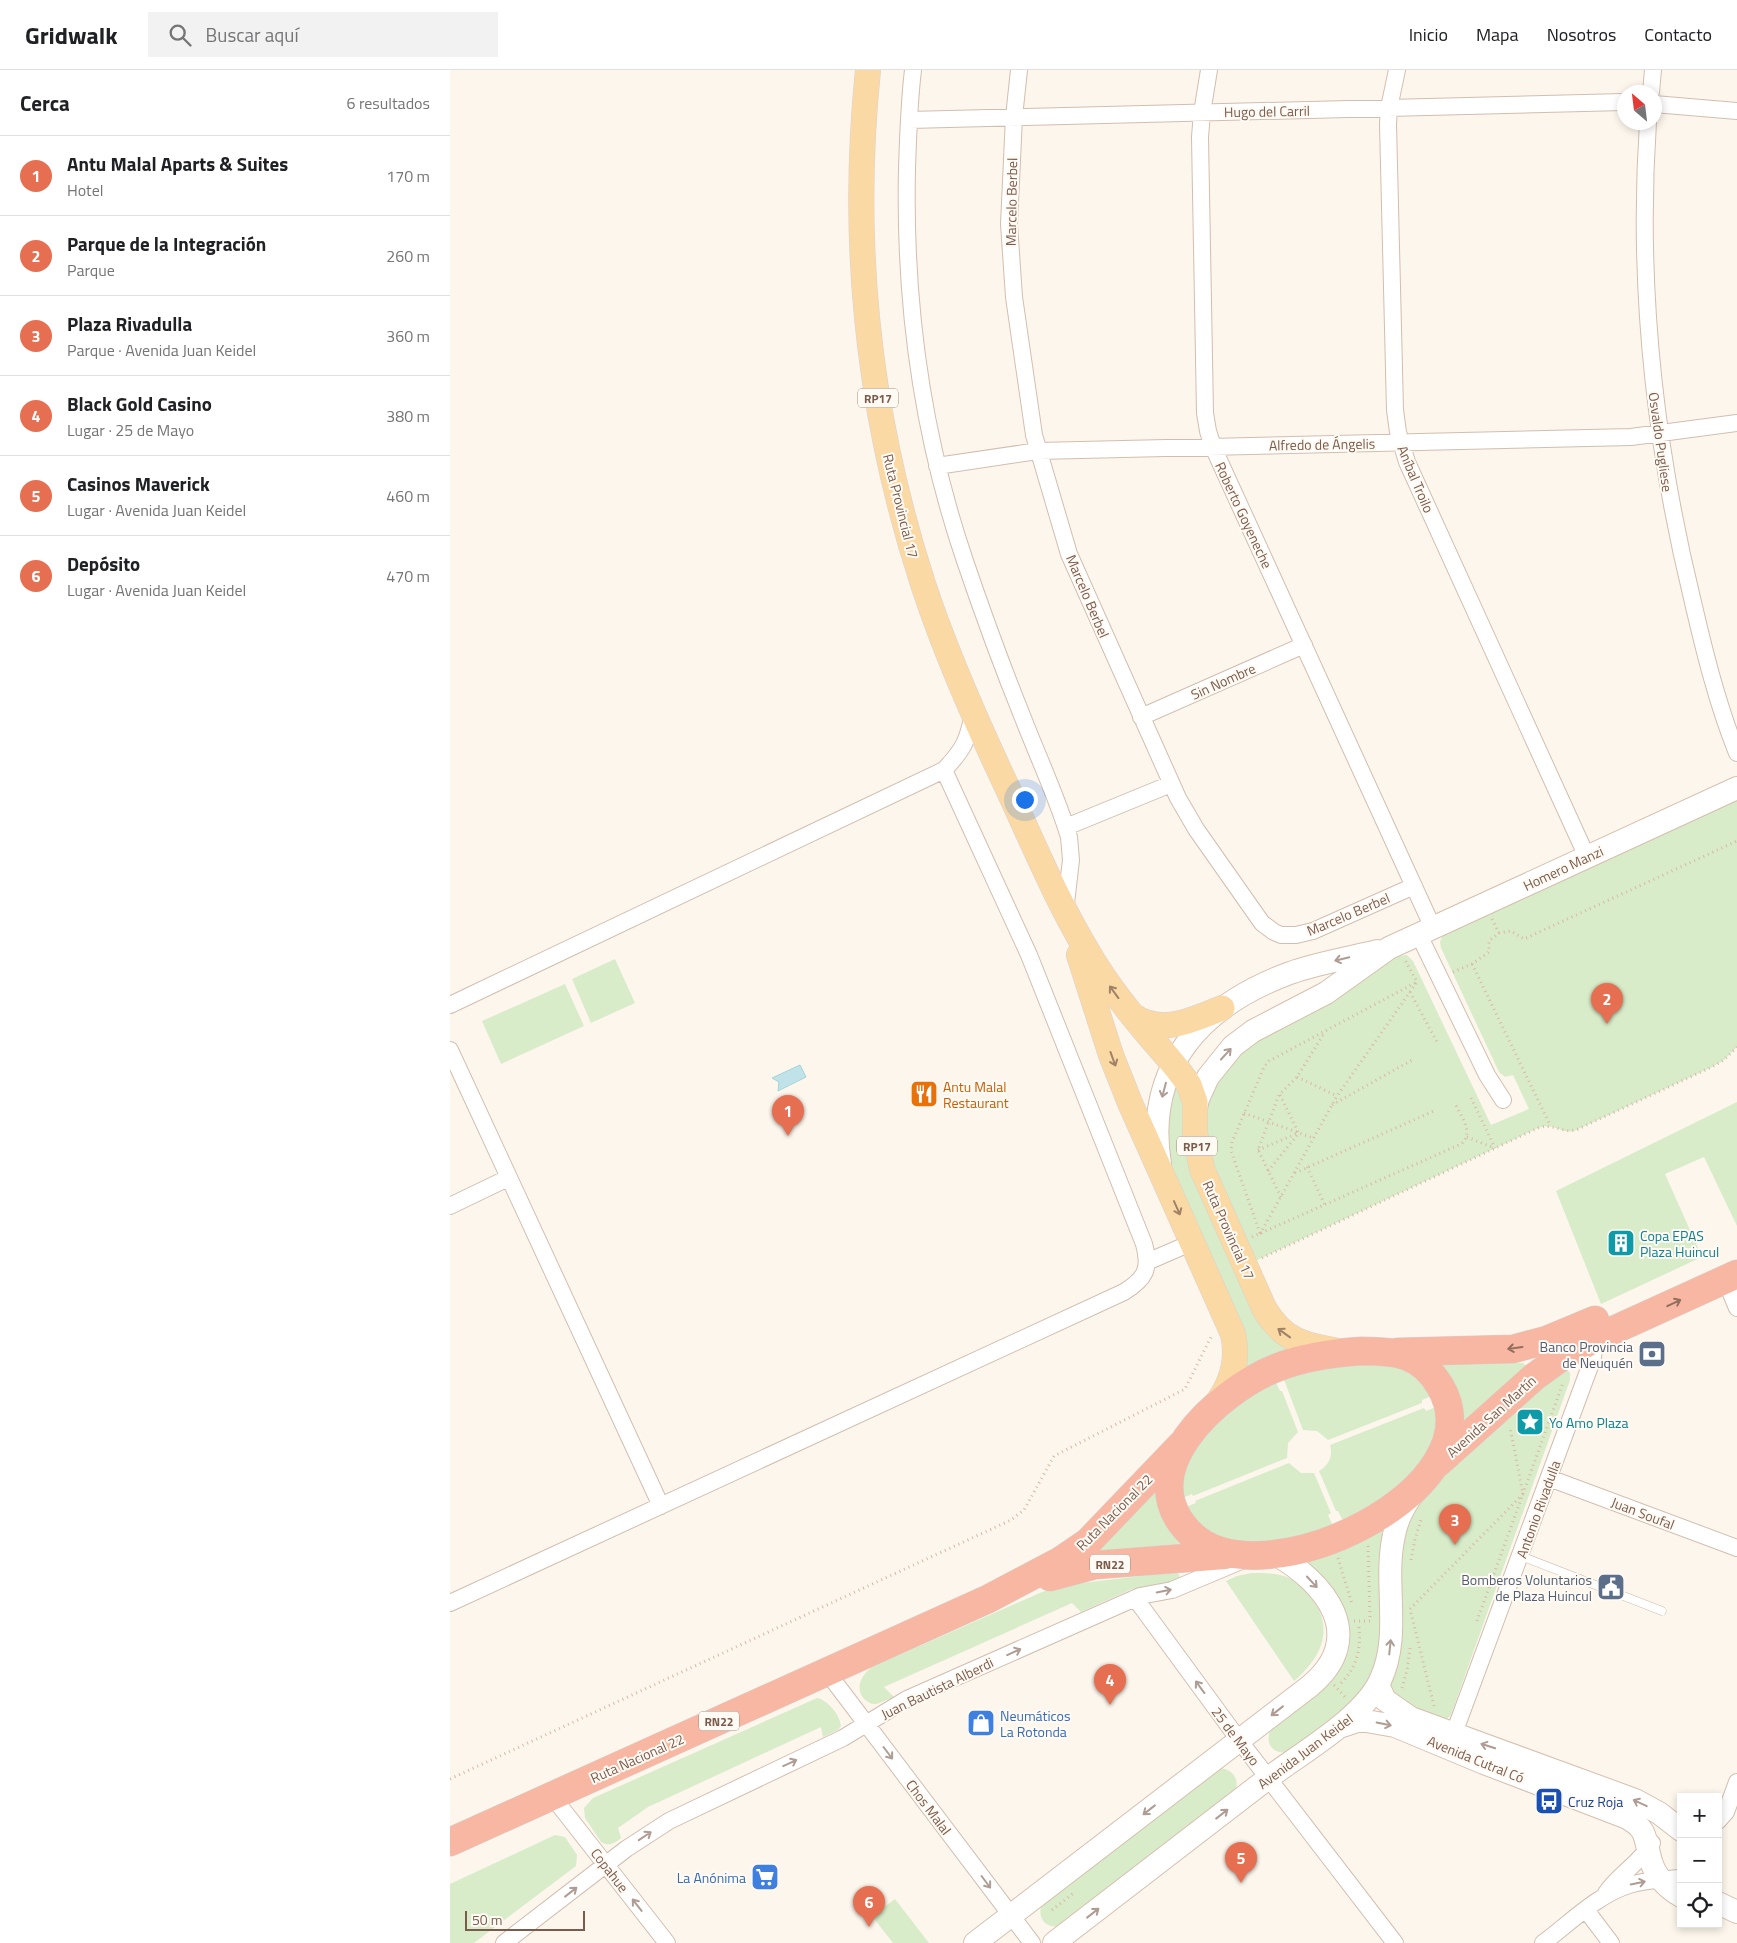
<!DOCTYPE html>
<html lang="es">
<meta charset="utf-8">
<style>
:root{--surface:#fff;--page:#f2f2f2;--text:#202124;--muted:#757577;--line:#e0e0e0;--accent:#e76f51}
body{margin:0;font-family:"Titillium Web",sans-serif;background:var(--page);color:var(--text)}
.controls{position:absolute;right:15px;bottom:15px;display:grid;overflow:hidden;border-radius:0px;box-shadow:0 2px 8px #0003}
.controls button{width:45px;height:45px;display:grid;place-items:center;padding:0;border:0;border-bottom:1px solid var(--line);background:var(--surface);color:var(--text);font:25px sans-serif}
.compass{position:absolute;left:1167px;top:15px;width:45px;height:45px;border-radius:50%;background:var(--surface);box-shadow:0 2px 8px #0003;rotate:332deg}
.scale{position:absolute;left:15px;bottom:12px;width:120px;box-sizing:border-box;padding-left:5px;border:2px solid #7a5c4d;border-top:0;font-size:14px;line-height:18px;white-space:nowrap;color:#7a5c4d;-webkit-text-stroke:4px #fffaf3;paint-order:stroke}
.you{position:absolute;left:574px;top:729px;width:18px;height:18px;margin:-12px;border:4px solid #fff;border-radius:50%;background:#1a73e8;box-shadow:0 0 0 8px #1a73e833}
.badge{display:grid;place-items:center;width:32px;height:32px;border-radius:50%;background:var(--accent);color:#fff;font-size:16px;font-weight:700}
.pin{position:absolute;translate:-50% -41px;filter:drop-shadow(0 1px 2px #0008)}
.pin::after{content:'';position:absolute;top:26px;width:18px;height:15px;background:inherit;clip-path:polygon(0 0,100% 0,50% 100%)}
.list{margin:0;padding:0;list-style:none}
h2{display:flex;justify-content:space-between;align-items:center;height:65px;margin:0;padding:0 20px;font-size:21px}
h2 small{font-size:16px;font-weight:400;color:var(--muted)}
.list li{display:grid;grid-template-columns:32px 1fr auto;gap:15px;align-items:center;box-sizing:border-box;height:80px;padding:0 20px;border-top:1px solid var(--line)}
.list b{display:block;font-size:19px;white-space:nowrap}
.list p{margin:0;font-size:16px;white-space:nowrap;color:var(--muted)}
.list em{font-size:16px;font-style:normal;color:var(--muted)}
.icon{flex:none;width:28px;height:28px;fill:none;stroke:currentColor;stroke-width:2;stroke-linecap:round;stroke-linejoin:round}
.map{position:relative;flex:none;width:1287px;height:1873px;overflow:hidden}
header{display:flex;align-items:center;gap:30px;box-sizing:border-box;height:70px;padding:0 25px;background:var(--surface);border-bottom:1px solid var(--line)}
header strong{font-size:24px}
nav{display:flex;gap:28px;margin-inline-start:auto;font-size:18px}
.search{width:350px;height:45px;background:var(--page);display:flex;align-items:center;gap:12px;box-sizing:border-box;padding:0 18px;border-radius:0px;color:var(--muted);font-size:19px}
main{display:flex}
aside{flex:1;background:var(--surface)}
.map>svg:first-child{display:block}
.green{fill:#d8ecc9}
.water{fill:#bfe3e8;stroke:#a5d3da}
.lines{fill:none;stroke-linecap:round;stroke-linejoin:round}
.lane-casing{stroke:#d1beb0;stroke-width:9}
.street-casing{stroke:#d1beb0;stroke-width:18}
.secondary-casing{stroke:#d6c0b0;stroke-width:24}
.primary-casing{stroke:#dad1cd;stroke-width:26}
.highway-casing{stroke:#dad1cd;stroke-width:29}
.path{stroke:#d9b8a5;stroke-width:3;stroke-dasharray:1 4;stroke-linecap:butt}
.lane{stroke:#fff;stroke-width:8}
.street{stroke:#fff;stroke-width:16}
.secondary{stroke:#fff;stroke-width:22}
.primary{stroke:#fbd9a5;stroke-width:25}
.highway{stroke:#f7b7a3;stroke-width:28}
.oneway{stroke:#af9d94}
.oneway2{stroke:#a18267}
.oneway3{stroke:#936e5e}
.labels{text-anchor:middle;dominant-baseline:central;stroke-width:4;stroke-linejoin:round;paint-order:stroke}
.shield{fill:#fffaf3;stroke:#a28b7f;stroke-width:1}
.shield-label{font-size:12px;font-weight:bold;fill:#7a5c4d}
.street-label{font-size:14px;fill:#7a5c4d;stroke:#fffaf3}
.food-label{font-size:14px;fill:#c56008;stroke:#fffaf3;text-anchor:start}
.culture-label{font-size:14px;fill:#0d838f;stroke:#fffaf3;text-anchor:start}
.service-label{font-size:14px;fill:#4e5e75;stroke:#fffaf3;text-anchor:end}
.shop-label{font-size:14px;fill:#366cbe;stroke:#fffaf3;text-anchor:start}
.transit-label{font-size:14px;fill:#164399;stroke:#fffaf3;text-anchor:start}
</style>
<header>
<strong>Gridwalk</strong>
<div class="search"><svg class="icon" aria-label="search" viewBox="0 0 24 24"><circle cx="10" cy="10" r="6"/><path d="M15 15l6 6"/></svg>Buscar aquí</div>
<nav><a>Inicio</a><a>Mapa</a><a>Nosotros</a><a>Contacto</a></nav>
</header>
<main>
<aside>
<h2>Cerca<small>6 resultados</small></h2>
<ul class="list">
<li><span class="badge">1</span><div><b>Antu Malal Aparts &amp; Suites</b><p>Hotel</p></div><em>170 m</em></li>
<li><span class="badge">2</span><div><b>Parque de la Integración</b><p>Parque</p></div><em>260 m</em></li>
<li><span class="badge">3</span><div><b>Plaza Rivadulla</b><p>Parque · Avenida Juan Keidel</p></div><em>360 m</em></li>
<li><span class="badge">4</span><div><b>Black Gold Casino</b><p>Lugar · 25 de Mayo</p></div><em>380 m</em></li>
<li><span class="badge">5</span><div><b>Casinos Maverick</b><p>Lugar · Avenida Juan Keidel</p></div><em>460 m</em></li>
<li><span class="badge">6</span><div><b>Depósito</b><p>Lugar · Avenida Juan Keidel</p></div><em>470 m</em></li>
</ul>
</aside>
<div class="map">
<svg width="1287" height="1873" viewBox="0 0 1287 1873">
<rect width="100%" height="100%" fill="#fdf6ec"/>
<path class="green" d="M1287 729V977L1274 990 1262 997 1124 1061C1110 1064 1105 1052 1088 1058L801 1193 754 1077 758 1025 782 986 914 903 949 886 957 885 963 891 1041 1055 1079 1039 1063 1005 1055 1007 1049 1002 991 878 990 872 992 866Z
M165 889 185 933 141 953 122 909Z
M115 914 134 956 51 994 32 951Z
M729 1012 835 1278V1281L797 1302 721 1096 717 1067 718 1036Z
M1287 1032V1156L1254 1087 1215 1104 1252 1187 1151 1234 1106 1121Z
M978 1289 1073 1293 1077 1296 1014 1357Z
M885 1292 956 1297 984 1325 972 1330V1333L878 1370 867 1361 853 1360 833 1307Z
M1116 1298 1120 1303V1310L1001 1645 997 1649 942 1630 936 1619 949 1490 960 1443 1000 1395Z
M825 1310 830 1321H832L848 1362 838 1373 837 1388 743 1426 742 1424 728 1430 731 1394 770 1346Z
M989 1336 991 1356 963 1407 894 1453 888 1441H886L869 1401C879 1395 883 1386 880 1375L974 1338 976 1341Z
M839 1393 851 1403H864L881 1443 878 1445 884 1458 847 1470 775 1474 731 1439 746 1433 745 1431Z
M702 1415 746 1478 648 1481Z
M939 1453 933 1551 925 1602 907 1628 841 1681C826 1687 813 1675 821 1659 851 1629 906 1610 899 1559L854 1491 893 1480Z
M724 1502 728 1503 730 1507 725 1511 682 1519 631 1542 622 1533 434 1617 444 1627 427 1634H422C403 1626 408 1607 422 1597L592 1522 615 1515Z
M802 1503C814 1503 828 1503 839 1508 847 1511 851 1517 857 1523 886 1554 874 1586 844 1611L776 1511 787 1506Z
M367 1628C378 1630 390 1645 391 1656L388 1660 373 1667 371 1657 198 1737 168 1758 171 1768C165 1773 159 1777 151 1772L135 1748 134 1738 143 1728Z
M771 1698C783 1700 790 1709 785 1721L607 1857C595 1856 588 1849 591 1836Z
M105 1765 115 1767 127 1785 126 1796 24 1873H0V1814Z
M445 1829 479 1873H443L422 1846Z"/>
<path class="water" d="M350 995 356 1007 328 1021 329 1012 322 1008Z"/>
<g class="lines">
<defs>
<path id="lane" d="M1071 1486 1212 1541"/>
<path id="street" d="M463 0C459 33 458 66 457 99 454 232 472 365 515 491 533 544 552 596 573 648 588 687 607 727 619 767L621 790 615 842
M569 0 564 47 559 154 564 227 584 365 619 484 728 728 746 759 812 853 824 862 831 865H846L863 861 964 816
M759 0 752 43 750 67 755 343 758 361 763 377 983 858
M947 0 939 38 938 54 945 340 948 362 957 392 1137 787
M1201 22 1203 0
M1204 34 1287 41
M459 50 1174 32
M1198 52C1187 213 1204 372 1242 528 1254 580 1267 633 1287 683
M487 396 588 381 1181 367 1287 353
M691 647 854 575
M616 757 721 714
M969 865 1037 1005 1053 1030
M0 935 494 700C513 680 518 671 523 643
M0 980 211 1436
M0 1136 58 1108
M697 1192 743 1172
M1275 1209 1287 1238
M1099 1408 1287 1478
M685 1528 789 1670 945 1873
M0 1533 674 1222C695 1209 701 1199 694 1174L579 885 494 700
M377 1602 582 1873
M1000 1674 1143 1288 1144 1276 1140 1265
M102 1726 217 1873
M1268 1751 1276 1742 1287 1712
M1156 1823C1169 1804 1190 1793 1202 1773
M1136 1840 1161 1873
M54 1873 176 1779 219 1751 393 1668 457 1629 690 1526 722 1520 791 1491
M1093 1873C1120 1853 1147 1825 1179 1815 1195 1810 1212 1810 1229 1808"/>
<path id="secondary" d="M745 1042 748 1029 758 1007 783 976 803 961 876 923 939 878 1287 718
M710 1094C694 996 753 935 840 903 868 893 899 888 928 881
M928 1615 935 1630 961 1648 1185 1730 1209 1743 1231 1760
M889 1657 907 1651H916L945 1656 1034 1693 1175 1747C1199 1759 1194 1769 1201 1791 1205 1806 1218 1819 1231 1826
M1268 1833 1287 1842
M525 1873 860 1616C919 1567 876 1512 823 1483
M604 1873C675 1818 746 1763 817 1709 851 1683 912 1649 930 1611 952 1565 933 1513 944 1465 947 1449 955 1434 965 1421"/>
<path id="primary" d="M418 0C400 174 419 348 473 514 496 584 526 651 557 717 583 773 607 831 639 884 657 915 678 941 701 968 714 983 728 998 739 1015L745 1032V1063L752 1099 814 1238C833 1271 854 1275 889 1281
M629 885 661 985 680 1033 783 1264C789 1291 781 1316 764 1337
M682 945C710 966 743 950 772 938"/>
<path id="highway" d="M912 1281C947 1281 971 1284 990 1316 1051 1417 814 1533 742 1465 676 1403 768 1321 826 1298 853 1287 882 1283 912 1281Z
M948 1282 1063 1279 1097 1270 1145 1250
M988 1393 1084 1307 1113 1286 1142 1270 1287 1204
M600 1507 645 1495 775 1485
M0 1772 538 1529 610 1491 638 1472 731 1375"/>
</defs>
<use href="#lane" class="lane-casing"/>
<use href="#street" class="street-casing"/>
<use href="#secondary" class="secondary-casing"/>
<use href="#primary" class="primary-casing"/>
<use href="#highway" class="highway-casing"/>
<path class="path" d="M1042 849 1049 863
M1022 894 1100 1055
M1003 902 1022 894 1039 882V871L1049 863 1061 861 1074 869 1287 771
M960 922 987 972
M847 1007 887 1026
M830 1025 848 1062
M1021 1028 1045 1078
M882 1035 962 990
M794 1043 863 1068
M1017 1067 1044 1078
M808 1080 846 1064
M857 1097 875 1135
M818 1101 849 1063
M845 1103 986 1040
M831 1127 808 1080 829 1025 847 1007 875 962
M810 1163 781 1081 782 1072 814 997 819 991 965 913
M810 1164 887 1026 967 912 955 890
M802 1167 1011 1074C1024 1063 1012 1048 1006 1035
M812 1188 1088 1058C1103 1052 1113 1065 1128 1059L1262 997 1274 990 1287 977
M918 1476 920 1547
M888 1488 902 1534
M961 1490 965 1469 971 1450
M904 1551H922
M1027 1551 1113 1313
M891 1613C907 1597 911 1579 909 1557
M884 1615 895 1627
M952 1618 957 1600 960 1578
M984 1636 960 1539 1073 1424 1060 1357
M0 1709 561 1450 574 1440 604 1386 735 1319 762 1265
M602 1840 625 1822"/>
<use href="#lane" class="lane"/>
<use href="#street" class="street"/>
<use href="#secondary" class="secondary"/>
<use href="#primary" class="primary"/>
<use href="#highway" class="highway"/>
</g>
<defs><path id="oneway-shaft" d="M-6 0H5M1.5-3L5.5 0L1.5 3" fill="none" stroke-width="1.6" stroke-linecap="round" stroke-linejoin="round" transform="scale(1.25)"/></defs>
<g class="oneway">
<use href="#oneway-shaft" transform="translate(892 889) rotate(167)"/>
<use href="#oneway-shaft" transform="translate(776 984) rotate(-47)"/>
<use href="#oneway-shaft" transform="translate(714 1020) rotate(105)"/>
<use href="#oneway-shaft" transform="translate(862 1512) rotate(47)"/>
<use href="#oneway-shaft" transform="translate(714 1521) rotate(-11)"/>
<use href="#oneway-shaft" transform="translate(940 1577) rotate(-84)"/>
<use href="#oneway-shaft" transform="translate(564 1582) rotate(-24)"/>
<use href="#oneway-shaft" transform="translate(750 1617) rotate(-126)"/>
<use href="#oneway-shaft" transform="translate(827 1641) rotate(142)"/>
<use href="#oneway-shaft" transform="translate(934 1654) rotate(11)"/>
<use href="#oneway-shaft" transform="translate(1038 1676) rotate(-162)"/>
<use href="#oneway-shaft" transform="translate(438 1683) rotate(53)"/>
<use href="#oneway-shaft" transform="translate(340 1693) rotate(-25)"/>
<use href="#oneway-shaft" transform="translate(1190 1733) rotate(-155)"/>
<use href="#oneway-shaft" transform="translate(699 1740) rotate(142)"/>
<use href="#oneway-shaft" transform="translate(772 1744) rotate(-38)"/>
<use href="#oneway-shaft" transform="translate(195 1766) rotate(-34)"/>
<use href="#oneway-shaft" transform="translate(536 1812) rotate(53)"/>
<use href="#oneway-shaft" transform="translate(1188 1813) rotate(-11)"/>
<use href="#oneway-shaft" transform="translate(121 1822) rotate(-38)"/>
<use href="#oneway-shaft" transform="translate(187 1835) rotate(-128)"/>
<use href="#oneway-shaft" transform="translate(643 1843) rotate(-38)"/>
</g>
<g class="oneway2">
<use href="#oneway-shaft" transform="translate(664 922) rotate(-126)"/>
<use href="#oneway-shaft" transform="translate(663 989) rotate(70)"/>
<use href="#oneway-shaft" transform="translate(727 1138) rotate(66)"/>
<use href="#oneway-shaft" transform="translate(834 1263) rotate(-144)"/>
</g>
<g class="oneway3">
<use href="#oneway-shaft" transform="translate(1224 1233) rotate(-25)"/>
<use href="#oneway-shaft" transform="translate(1065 1278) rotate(172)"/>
</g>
<defs>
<symbol id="restaurant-square" viewBox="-11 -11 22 22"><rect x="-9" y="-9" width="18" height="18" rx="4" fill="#e8710a" stroke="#fffaf3"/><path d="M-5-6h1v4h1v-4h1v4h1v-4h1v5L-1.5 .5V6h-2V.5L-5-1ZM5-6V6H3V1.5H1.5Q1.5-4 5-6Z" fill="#fff"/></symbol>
<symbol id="building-square" viewBox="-11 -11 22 22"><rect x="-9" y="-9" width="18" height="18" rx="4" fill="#0f9aa8" stroke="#fffaf3"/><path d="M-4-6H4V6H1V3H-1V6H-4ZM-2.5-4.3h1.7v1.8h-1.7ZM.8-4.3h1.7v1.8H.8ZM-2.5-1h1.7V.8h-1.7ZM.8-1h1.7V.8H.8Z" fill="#fff"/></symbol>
<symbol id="bank-square" viewBox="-11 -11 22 22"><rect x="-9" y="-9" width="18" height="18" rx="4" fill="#5c6f8a" stroke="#fffaf3"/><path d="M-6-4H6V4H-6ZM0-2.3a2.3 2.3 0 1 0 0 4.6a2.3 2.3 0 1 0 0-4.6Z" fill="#fff"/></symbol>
<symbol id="sight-square" viewBox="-11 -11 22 22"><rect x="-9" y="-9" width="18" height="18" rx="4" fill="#0f9aa8" stroke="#fffaf3"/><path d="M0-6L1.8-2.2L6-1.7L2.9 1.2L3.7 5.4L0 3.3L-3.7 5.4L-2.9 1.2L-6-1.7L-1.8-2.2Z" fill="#fff"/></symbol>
<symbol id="civic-square" viewBox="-11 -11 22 22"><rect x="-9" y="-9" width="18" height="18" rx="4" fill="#5c6f8a" stroke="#fffaf3"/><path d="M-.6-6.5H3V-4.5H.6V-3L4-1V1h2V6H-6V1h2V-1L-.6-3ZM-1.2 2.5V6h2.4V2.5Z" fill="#fff"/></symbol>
<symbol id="shop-square" viewBox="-11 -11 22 22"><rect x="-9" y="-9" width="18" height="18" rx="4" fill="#3f7fe0" stroke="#fffaf3"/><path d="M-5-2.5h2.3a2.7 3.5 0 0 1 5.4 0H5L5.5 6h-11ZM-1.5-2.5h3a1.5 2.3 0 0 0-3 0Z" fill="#fff"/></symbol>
<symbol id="bus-square" viewBox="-11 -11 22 22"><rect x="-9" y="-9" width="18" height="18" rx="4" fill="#1a4fb4" stroke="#fffaf3"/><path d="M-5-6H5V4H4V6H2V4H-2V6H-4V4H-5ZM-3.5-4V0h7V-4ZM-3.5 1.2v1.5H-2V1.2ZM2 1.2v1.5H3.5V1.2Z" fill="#fff"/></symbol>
<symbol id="supermarket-square" viewBox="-11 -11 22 22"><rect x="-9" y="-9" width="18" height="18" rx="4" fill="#3f7fe0" stroke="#fffaf3"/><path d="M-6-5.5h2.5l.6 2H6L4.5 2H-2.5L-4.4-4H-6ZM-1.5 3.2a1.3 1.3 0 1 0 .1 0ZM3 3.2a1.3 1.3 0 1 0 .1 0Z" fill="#fff"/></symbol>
</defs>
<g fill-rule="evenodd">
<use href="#restaurant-square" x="458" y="1008" width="32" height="32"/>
<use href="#building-square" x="1155" y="1157" width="32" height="32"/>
<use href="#bank-square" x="1186" y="1268" width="32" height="32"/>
<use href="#sight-square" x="1064" y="1336" width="32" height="32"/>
<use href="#civic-square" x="1145" y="1501" width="32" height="32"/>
<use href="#shop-square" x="515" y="1637" width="32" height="32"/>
<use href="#bus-square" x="1083" y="1715" width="32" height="32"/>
<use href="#supermarket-square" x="299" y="1791" width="32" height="32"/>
</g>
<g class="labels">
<g class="shield">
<rect x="408" y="318.5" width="40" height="19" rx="4"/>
<rect x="727" y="1066.5" width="40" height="19" rx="4"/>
<rect x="640" y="1484.5" width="40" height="19" rx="4"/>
<rect x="249" y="1641.5" width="40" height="19" rx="4"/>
</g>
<g class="shield-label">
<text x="428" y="328">RP17</text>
<text x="747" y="1076">RP17</text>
<text x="660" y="1494">RN22</text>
<text x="269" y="1651">RN22</text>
</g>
<g class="street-label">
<text transform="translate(817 41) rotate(-1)">Hugo del Carril</text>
<text transform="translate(561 132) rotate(-89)">Marcelo Berbel</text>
<text transform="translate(1211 372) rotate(82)">Osvaldo Pugliese</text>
<text transform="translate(872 374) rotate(-1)">Alfredo de Ángelis</text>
<text transform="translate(966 409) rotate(67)">Aníbal Troilo</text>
<text transform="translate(451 436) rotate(76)">Ruta Provincial 17</text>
<text transform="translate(794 445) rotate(65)">Roberto Goyeneche</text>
<text transform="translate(638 526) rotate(67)">Marcelo Berbel</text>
<text transform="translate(773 611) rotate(-24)">Sin Nombre</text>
<text transform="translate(1113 798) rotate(-25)">Homero Manzi</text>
<text transform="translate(898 844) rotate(-23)">Marcelo Berbel</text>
<text transform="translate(779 1160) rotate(66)">Ruta Provincial 17</text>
<text transform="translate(1041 1346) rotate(-42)">Avenida San Martín</text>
<text transform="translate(1088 1439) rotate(-70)">Antonio Rivadulla</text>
<text transform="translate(664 1442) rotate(-45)">Ruta Nacional 22</text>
<text transform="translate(1193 1443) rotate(21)">Juan Soufal</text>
<text transform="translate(487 1618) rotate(-26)">Juan Bautista Alberdi</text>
<text transform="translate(786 1666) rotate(53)">25 de Mayo</text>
<text transform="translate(855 1681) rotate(-37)">Avenida Juan Keidel</text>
<text transform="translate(187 1688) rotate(-24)">Ruta Nacional 22</text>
<text transform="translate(1026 1689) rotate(22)">Avenida Cutral Có</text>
<text transform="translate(479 1737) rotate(53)">Chos Malal</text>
<text transform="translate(160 1800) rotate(52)">Copahue</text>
</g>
<g class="food-label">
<text x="493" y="1016">Antu Malal<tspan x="493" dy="16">Restaurant</tspan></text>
</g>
<g class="culture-label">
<text x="1190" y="1165">Copa EPAS<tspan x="1190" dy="16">Plaza Huincul</tspan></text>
<text x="1099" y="1352">Yo Amo Plaza</text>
</g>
<g class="service-label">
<text x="1183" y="1276">Banco Provincia<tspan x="1183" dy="16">de Neuquén</tspan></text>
<text x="1142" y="1509">Bomberos Voluntarios<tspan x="1142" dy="16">de Plaza Huincul</tspan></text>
</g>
<g class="shop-label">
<text x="550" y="1645">Neumáticos<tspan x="550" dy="16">La Rotonda</tspan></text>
<text x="296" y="1807" text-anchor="end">La Anónima</text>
</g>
<g class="transit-label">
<text x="1118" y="1731">Cruz Roja</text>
</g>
</g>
</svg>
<div class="controls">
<button>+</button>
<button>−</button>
<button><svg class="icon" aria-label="locate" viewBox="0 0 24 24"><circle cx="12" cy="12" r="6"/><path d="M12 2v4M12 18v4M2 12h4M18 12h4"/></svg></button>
</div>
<svg class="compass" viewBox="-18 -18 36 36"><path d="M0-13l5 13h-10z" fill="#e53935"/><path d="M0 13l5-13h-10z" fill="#757577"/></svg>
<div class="scale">50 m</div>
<div class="you"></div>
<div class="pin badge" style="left:338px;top:1066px">1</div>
<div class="pin badge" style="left:1157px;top:954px">2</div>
<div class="pin badge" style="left:1005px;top:1475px">3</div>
<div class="pin badge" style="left:660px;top:1635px">4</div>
<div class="pin badge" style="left:791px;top:1813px">5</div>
<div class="pin badge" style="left:419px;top:1857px">6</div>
</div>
</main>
